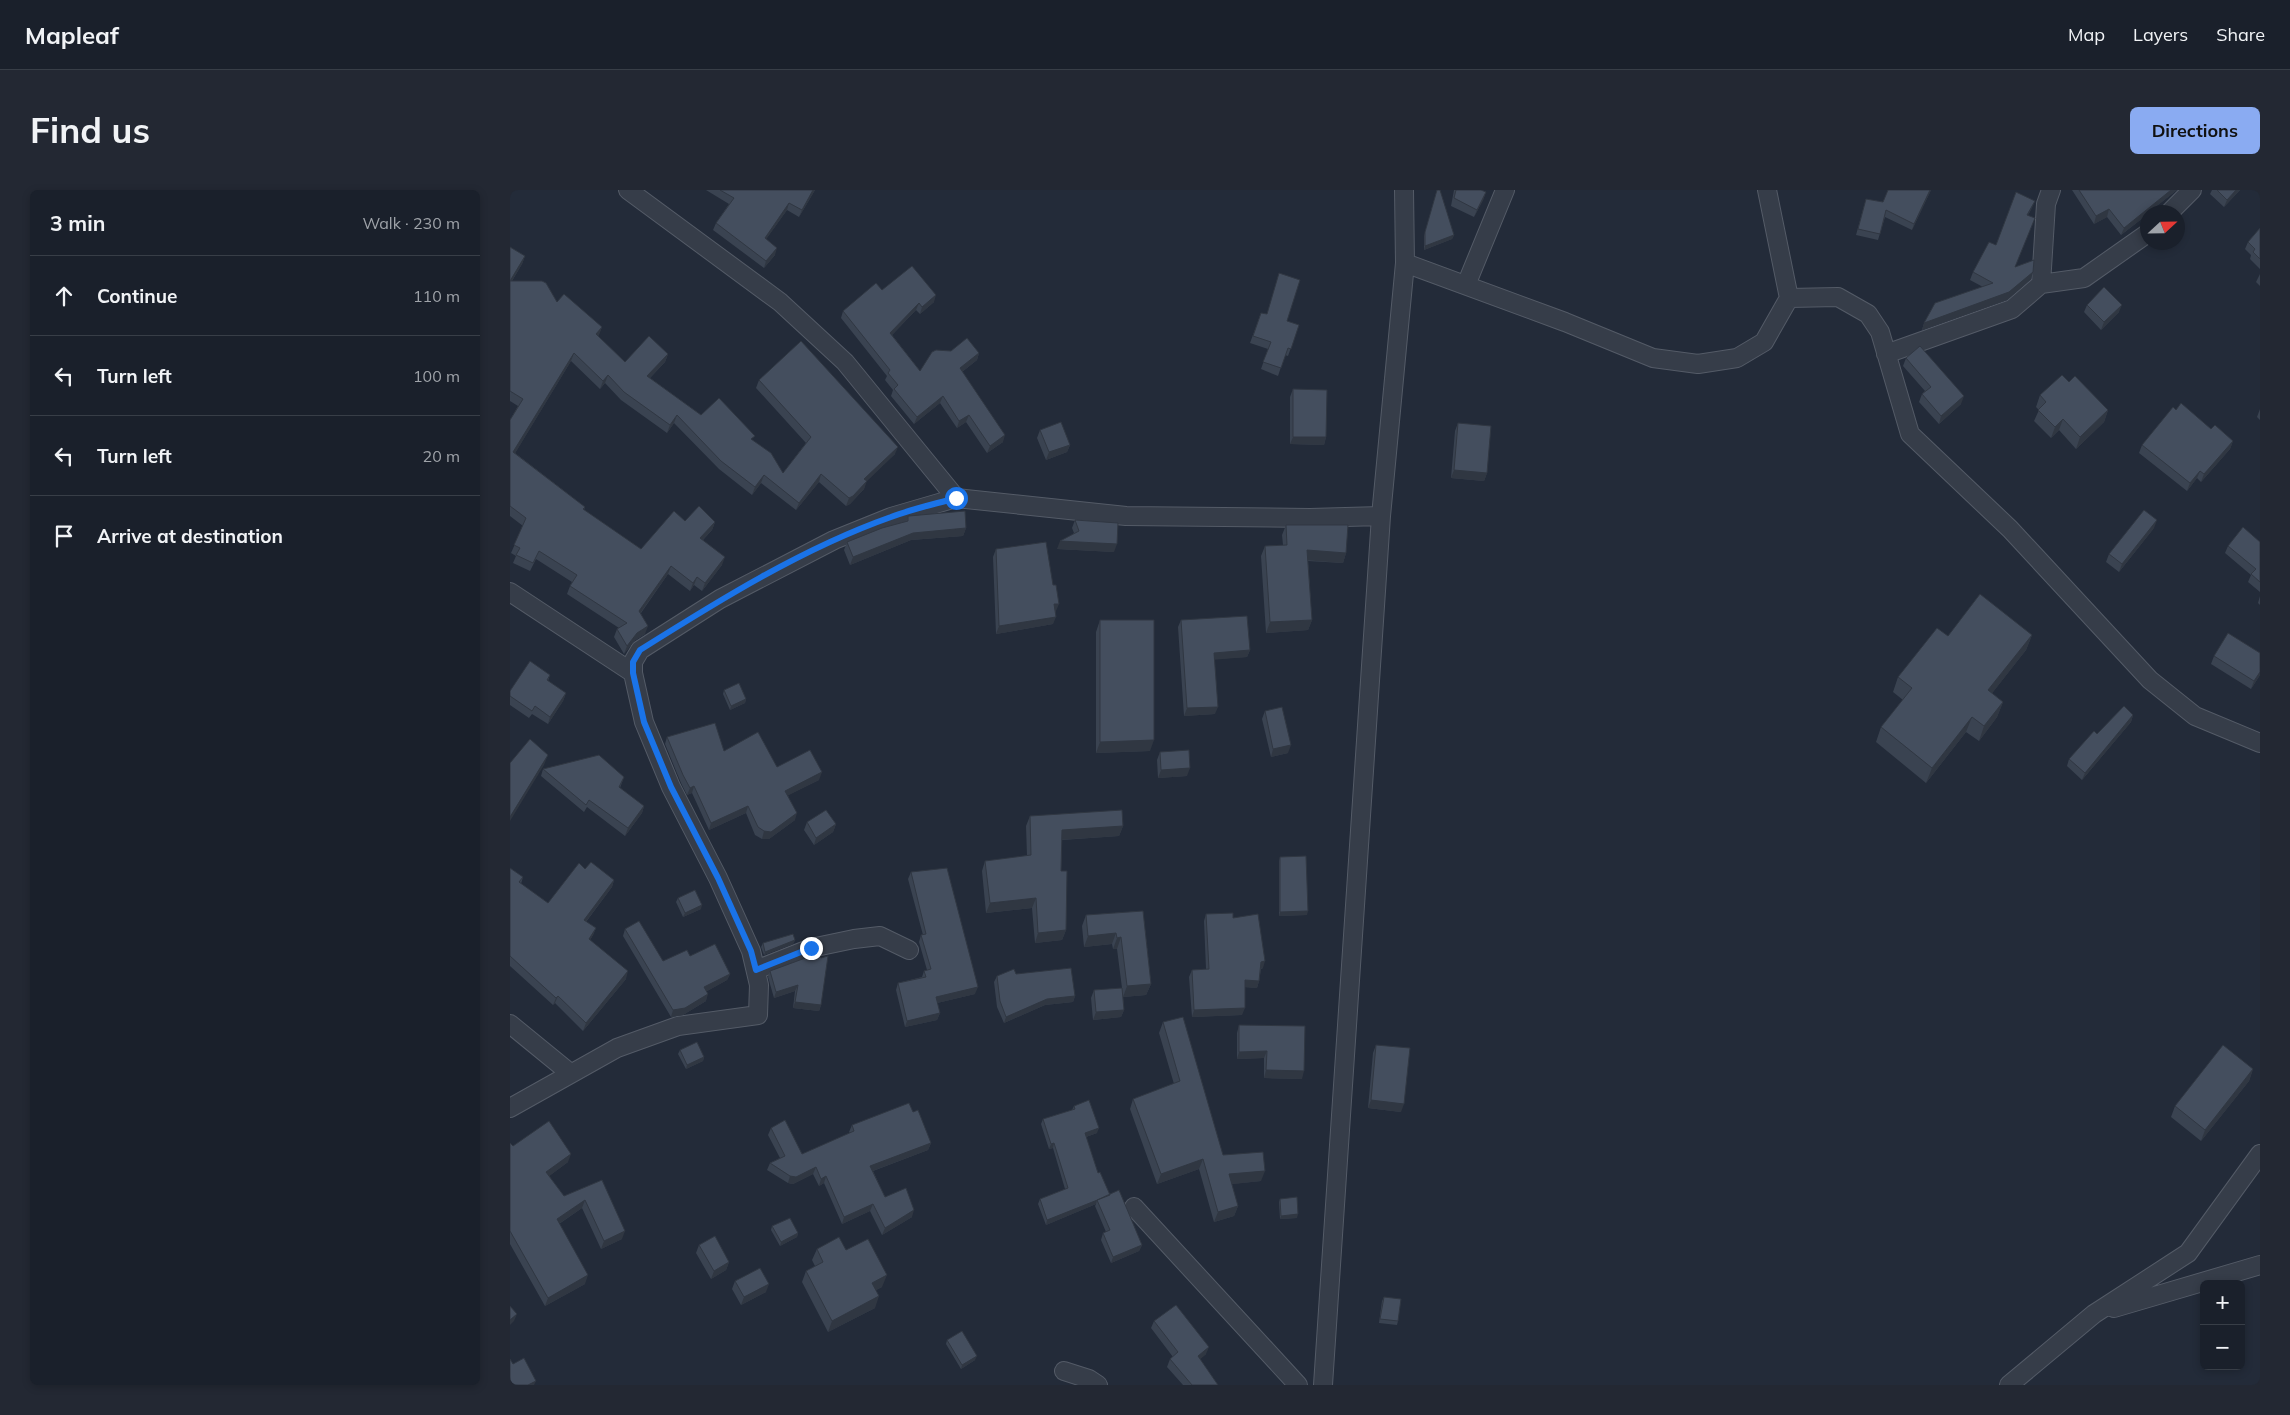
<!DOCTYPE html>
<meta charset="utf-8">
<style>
:root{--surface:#1a202b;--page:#232833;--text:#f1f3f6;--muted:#9fa3a9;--line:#383e47;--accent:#8aabf2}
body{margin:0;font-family:Mulish,sans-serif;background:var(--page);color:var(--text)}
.controls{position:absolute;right:15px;bottom:15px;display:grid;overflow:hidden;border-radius:8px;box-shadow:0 2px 8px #0003}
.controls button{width:45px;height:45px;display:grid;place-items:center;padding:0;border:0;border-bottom:1px solid var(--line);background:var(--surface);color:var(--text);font:25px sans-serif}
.compass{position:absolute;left:1630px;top:15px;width:45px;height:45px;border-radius:50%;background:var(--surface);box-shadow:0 2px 8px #0003;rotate:68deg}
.stop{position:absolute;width:15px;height:15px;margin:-11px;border:4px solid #1a73e8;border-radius:50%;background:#fff}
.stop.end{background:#1a73e8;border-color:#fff;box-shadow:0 1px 5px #0008}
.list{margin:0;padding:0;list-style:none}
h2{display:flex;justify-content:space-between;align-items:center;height:65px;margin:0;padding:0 20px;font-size:21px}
h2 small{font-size:16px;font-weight:400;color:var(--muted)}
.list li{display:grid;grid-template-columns:32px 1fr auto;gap:15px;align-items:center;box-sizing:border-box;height:80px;padding:0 20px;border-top:1px solid var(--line)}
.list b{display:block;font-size:19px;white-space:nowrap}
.list em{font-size:16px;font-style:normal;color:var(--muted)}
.icon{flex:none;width:28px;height:28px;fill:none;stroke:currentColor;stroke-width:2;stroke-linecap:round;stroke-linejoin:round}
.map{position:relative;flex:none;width:1750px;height:1195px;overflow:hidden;border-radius:8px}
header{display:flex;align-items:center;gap:30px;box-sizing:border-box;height:70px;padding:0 25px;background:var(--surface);border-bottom:1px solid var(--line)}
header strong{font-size:24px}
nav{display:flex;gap:28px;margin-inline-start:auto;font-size:18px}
.intro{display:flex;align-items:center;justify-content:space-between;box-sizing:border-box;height:120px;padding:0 30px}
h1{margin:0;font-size:35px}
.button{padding:12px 22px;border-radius:8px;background:var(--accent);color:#111;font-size:18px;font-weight:700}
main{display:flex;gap:30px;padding:0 30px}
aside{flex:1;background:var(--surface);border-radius:8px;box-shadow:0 2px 8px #0003}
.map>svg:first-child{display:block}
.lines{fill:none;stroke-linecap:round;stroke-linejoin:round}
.minor-casing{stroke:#545b67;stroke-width:20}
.minor{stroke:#363d49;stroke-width:18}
.wall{fill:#3a4351}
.shaded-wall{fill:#303742}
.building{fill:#444e5e;stroke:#303742}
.route{stroke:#1a73e8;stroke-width:6}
</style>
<header>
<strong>Mapleaf</strong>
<nav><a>Map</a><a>Layers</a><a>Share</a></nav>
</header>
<div class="intro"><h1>Find us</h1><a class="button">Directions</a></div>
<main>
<aside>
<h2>3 min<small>Walk · 230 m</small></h2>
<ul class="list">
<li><svg class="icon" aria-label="ahead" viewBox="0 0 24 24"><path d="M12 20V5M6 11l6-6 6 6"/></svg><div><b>Continue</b></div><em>110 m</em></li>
<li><svg class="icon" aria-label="left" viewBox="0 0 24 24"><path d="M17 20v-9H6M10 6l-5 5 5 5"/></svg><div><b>Turn left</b></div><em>100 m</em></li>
<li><svg class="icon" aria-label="left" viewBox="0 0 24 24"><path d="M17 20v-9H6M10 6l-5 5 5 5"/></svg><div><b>Turn left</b></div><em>20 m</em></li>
<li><svg class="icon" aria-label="arrive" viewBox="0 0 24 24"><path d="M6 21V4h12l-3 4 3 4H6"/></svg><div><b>Arrive at destination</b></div></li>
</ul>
</aside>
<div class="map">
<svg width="1750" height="1195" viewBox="0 0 1750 1195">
<rect width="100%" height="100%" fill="#232b39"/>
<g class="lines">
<defs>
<path id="minor" d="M118 0 270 112 335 172 446 308
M1660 22 1682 0
M895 73 1055 132 1143 168 1188 174 1227 168 1254 152 1279 108 1257 0
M1531 94 1536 14 1541 0
M956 95 995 0
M1279 108 1328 107 1358 124 1370 142 1400 244 1500 339 1640 490 1685 526 1750 553
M1376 164 1502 119 1531 94 1574 88 1638 43
M0 402 123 483
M246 780 301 758 344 749 370 746 399 760
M0 834 60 883
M0 918 107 858 168 836 248 825 249 795 241 761 208 688 161 597 134 532 123 483V472L130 460 210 409 324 350 381 327 446 308 616 326 800 328 871 326
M624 1017 788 1195
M1604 1118 1750 1075
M554 1181 579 1189 588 1195
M813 1195 871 326 895 73 894 0
M1499 1195 1584 1124 1678 1063 1750 964"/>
</defs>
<use href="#minor" class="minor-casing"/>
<use href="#minor" class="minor"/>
</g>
<path class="wall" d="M196 0H305L289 27 277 20 256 49 265 65 254 78 203 40 206 33 219 14Z
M927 0 944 45 942 49 914 60V46Z
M944 0H971L976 2 973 10 964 27 941 16Z
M1421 0 1402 40 1375 27 1368 50 1346 45 1356 9 1373 12Z
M1562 0H1667L1639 22H1638V24L1611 45 1597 27 1584 34Z
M1702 0H1730L1714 17 1700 4Z
M1522 18 1518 25 1505 77 1523 82 1521 89 1497 110 1412 140 1414 133 1473 97 1460 90 1463 82Z
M1750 38V79L1740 69 1741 65 1735 59 1738 52Z
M0 57 15 66 12 74 2 91 47 112 92 137 88 146 115 172 158 164 155 172 140 188 191 225 243 251 273 283 296 253 246 198 249 190 385 264 356 291 354 299 340 314 336 316 309 292 286 320 251 293 242 305 209 279 164 233 157 243 111 210 95 193 90 199 61 171 5 263 75 317 74 320 131 359 175 331 205 332 202 340 193 350 212 375 192 401 184 395 180 401 158 384 131 423 135 444 124 451 114 464 104 447 107 439 109 438 57 404 60 396 62 392 26 369 20 381 3 373 6 366 1 363 13 336 0 326V230L8 216 0 211Z
M1750 84V96L1746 92Z
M372 100 424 112 410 124 406 120 382 145 410 181 469 163 467 170 452 182 493 252 477 263 456 232 447 238 430 213 404 234 381 206 383 200 375 190 377 186 331 128 333 121Z
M1577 115 1609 122 1591 140 1574 122Z
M751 123 789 135 778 166 775 165 768 186 751 179 758 159 740 153Z
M1396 168 1451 214 1429 234 1409 212 1412 204 1415 201 1393 176Z
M1559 192 1598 220 1594 232 1566 259 1549 240 1541 248 1524 231 1529 220 1526 217 1530 205Z
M783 199 816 247 814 255 780 254V207Z
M1750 219V230L1747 227Z
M1666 220 1723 251 1720 259 1691 292 1687 288 1677 301 1629 263 1632 255Z
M948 233 977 283 974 291 941 288 945 241Z
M530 240 560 255 557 262 536 270 527 248Z
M398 326 456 338 453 346 401 350 340 375 334 360 337 352 396 332Z
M565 330 604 362 547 359 564 343 562 338Z
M776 335 836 363 833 373 798 371 802 430 798 440 756 443 751 366 755 356 773 355 772 345Z
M1644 338 1609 382 1596 372 1599 364Z
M1750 352V402L1738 392 1741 385 1715 363 1718 356Z
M486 359 546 421 545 422 543 434 486 444 483 367Z
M1750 406V415L1748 413Z
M590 430 640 561 586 563V442Z
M671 430 740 460 737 467 704 469 705 524 674 526 668 437Z
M1522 445 1516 460 1482 503 1493 512 1487 527 1469 551 1456 542 1416 593 1366 552 1371 537 1393 510 1383 502 1388 487 1438 446Z
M1704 466 1750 485 1741 499 1701 474Z
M40 485 38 491 56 503 53 511 38 534 22 524 19 528 0 515V501Z
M214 500 236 509 235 513 220 520 213 504Z
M755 521 778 563 761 567 752 529Z
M1623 525 1621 532 1572 590 1557 576 1559 569 1587 544Z
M157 547 214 561 309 590 278 605 285 630 259 649H252L245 645 236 623 199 640 182 603 177 605 171 593 155 554Z
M650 562 677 586 648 588 647 570Z
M33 579 114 587 110 598 134 616 132 623 115 646 77 617 74 622 31 586Z
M520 626 613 636 609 646 552 650 551 681 556 740 552 750 525 753 522 718 476 723 472 681 475 671 517 666 516 636Z
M297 632 326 634 323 642 304 655 294 640Z
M770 667 797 725 769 726V671Z
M0 678 13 687 11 694 38 713 75 679 104 690 102 697 76 732 86 738 83 745 80 750 116 789 73 841 45 813 43 815 0 776Z
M401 682 465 804 427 813 430 823 427 830 395 837 386 800 388 793 412 787 414 781 417 780 409 752 411 745H413L398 689Z
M168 708 191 719 173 727 166 712Z
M633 721 641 794 636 805 613 807 614 820 611 827 583 830 581 808 584 800 612 798 607 759H603L602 754 574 757 572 736 576 725Z
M696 724 723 728 753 778 751 779 749 791 747 798 735 797 732 825 682 827 679 787 682 780 696 779 694 731Z
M115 739 153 771 180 766 220 784 217 790 197 801 196 811 173 825 161 827 113 746Z
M285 750 283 754 254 765 251 757 253 753Z
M309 763 311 815 309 821 283 818 285 801 264 808 258 787 260 781Z
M506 784 565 806 563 812 535 815 494 833 487 817 484 792 487 786Z
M653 832 713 965 751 991 721 994 728 1016 724 1026 704 1032 689 979 647 994 620 919 623 909 664 894 649 843Z
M729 835 792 889 754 888V868L727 869V843Z
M866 855 891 922 858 918 863 863Z
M170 860 194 867 193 871 176 879 168 864Z
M1743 879 1739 891 1691 951 1661 927 1665 916Z
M564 916 587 943 576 947 588 983 600 1004 632 1055 629 1061 601 1073 591 1050 593 1043 596 1042 585 1016 586 1014 536 1035 528 1014 530 1009 555 999 543 958 539 959 531 934 533 929 562 920Z
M403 922 421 953 418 960 363 981 375 1007 402 1027 372 1045 360 1021 332 1034 314 993 309 996 303 984 283 994 278 993 257 980 260 973 270 968 258 945 261 938 292 964 340 943 339 942 342 935Z
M0 953 3 956 58 972 39 986 54 1006 92 990 112 1049 91 1059 72 1018 49 1034 75 1094 35 1116 0 1054Z
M770 1009 787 1028 770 1029 769 1012Z
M262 1036 288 1043 287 1047 270 1056 261 1040Z
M189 1055 219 1072 216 1080 201 1089 186 1063Z
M307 1059 336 1060 372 1097 366 1100 365 1118 318 1142 292 1092 296 1081 305 1076 302 1070Z
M225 1091 256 1102 231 1115 222 1099Z
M874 1107 888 1131 887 1135 869 1133 872 1111Z
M644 1131 696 1164 690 1169 708 1195H673L657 1177 660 1169 663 1167 641 1138Z
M437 1150 465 1170 451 1179 436 1154Z"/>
<path class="shaded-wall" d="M303 0H305L289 27 292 20Z
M1420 0H1421L1402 40 1404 34Z
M1661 0H1667L1639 22H1638V24L1611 45 1614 38Z
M1726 0H1730L1714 17 1717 10Z
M976 2 973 10 964 27 967 20Z
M1525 11 1522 18 1514 32 1517 25Z
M279 13 277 20 252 55 255 48Z
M1599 19 1597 27 1584 34 1586 26Z
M944 45 942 49 914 60 915 56Z
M267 58 265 65 254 78 256 71Z
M15 66 12 74 0 94V91Z
M1523 82 1521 89 1497 110 1412 140 1414 133Z
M426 105 424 112 410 124 412 117Z
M409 113 406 120 377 150 380 143Z
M1612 115 1609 122 1591 140 1594 132Z
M92 137 89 145 83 152 86 144Z
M64 163 61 171 1 270 3 262Z
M469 163 467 170 448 185 450 178Z
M158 164 155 172 134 194 137 186Z
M98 185 95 193 90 199 93 191Z
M433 206 430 213 404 234 407 227Z
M1454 206 1451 214 1429 234 1431 226Z
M1598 220 1594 232 1566 259 1570 247Z
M167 225 164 233 157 243 160 235Z
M459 225 456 232 447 238 449 231Z
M1553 229 1549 240 1541 248 1545 237Z
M495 245 493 252 477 263 480 256Z
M783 247H816L814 255 780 254Z
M1723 251 1720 259 1691 292 1694 284Z
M560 255 557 262 536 270 539 262Z
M388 257 385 264 351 297 354 289Z
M944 280 977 283 974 291 941 288Z
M1690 281 1687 288 1677 301 1680 293Z
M311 284 309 292 286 320 289 313Z
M254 285 251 293 242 305 245 297Z
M357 291 354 299 340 314 336 316 339 308Z
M1647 330 1644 338 1609 382 1612 374Z
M205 332 202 340 187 356 190 348Z
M456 338 453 346 401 350 340 375 343 367 403 343Z
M550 351 607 354 604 362 547 359Z
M797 360 836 363 833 373 794 370Z
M215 367 212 375 192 401 195 393Z
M161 376 158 384 126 429 129 421Z
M187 387 184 395 180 401 183 393Z
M544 414H549L546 421 541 422Z
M546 427 543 434 486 444 489 436Z
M802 430 798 440 756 443 760 432Z
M138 436 135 444 124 451 114 464 117 456 127 443Z
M1522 445 1516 460 1473 515 1478 500Z
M740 460 737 467 701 470 704 463Z
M1750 482V485L1741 499 1744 491Z
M56 503 53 511 38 534 40 527Z
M236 509 235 513 220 520 221 516Z
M1493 512 1487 527 1469 551 1474 536Z
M708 517 705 524 674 526 677 518Z
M1623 525 1621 532 1572 590 1575 583Z
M1462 527 1456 542 1416 593 1422 578Z
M644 550 640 561 586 563 590 552Z
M781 555 778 563 761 567 763 559Z
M38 565 34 575 0 631V627Z
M680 578 677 586 648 588 651 580Z
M312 582 309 590 273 608 275 601Z
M184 596 182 603 177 605 180 598Z
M134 616 132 623 115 646 118 638Z
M238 616 236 623 199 640 201 633Z
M287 623 285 630 259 649H252L254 641Z
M326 634 323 642 304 655 306 648Z
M613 636 609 646 548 650 552 640Z
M104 690 102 697 71 738 74 730Z
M526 708 522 718 476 723 480 713Z
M192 715 191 719 173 727 175 723Z
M798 721 797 725 769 726 770 722Z
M86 738 83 745 76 757 79 749Z
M556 740 552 750 525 753 528 743Z
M606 743 602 754 574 757 578 746Z
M611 747 607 759H603L607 748Z
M285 750 283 754 254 765 255 762Z
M755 771 753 778 749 779 751 772Z
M118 781 116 789 73 841 76 833Z
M220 784 217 790 192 804 194 797Z
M735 790 749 791 747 798 732 797Z
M641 794 636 805 613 807 617 796Z
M288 795 285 801 264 808 266 802Z
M468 797 465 804 423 814 426 807Z
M198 804 196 811 173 825 161 827 163 820Z
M48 806 45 813 43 815 46 808Z
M565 806 563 812 535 815 494 833 496 827 537 809Z
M285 812 311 815 309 821 283 818Z
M735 818 732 825 682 827 684 820Z
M614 820 611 827 583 830 586 822Z
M430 823 427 830 395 837 397 831Z
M757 861 754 868 727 869 729 862Z
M194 867 193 871 176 879 177 875Z
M1743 879 1739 891 1691 951 1695 940Z
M756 880 794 881 792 889 754 888Z
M861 910 894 914 891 922 858 918Z
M589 938 587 943 573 948 575 943Z
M421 953 418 960 357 983 360 976Z
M544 953 543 958 539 959 541 954Z
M61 964 58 972 34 990 36 982Z
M693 969 689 979 647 994 651 984Z
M306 977 303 984 283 994 278 993 280 986Z
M755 981 751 991 715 995 719 984Z
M316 986 314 993 309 996 311 989Z
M75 1010 72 1018 44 1037 47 1029Z
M587 1010 586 1014 536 1035 537 1030Z
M363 1014 360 1021 332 1034 334 1027Z
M728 1016 724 1026 704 1032 708 1022Z
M404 1020 402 1027 372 1045 375 1038Z
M788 1024 787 1028 770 1029 771 1026Z
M115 1041 112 1049 91 1059 94 1051Z
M288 1043 287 1047 270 1056 271 1052Z
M632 1055 629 1061 601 1073 603 1067Z
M219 1072 216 1080 201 1089 204 1081Z
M78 1085 75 1094 35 1116 38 1108Z
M377 1085 372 1097 358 1104 362 1093Z
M259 1094 256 1102 231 1115 234 1107Z
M369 1106 365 1118 318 1142 322 1131Z
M7 1124 4 1131 0 1135V1130Z
M699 1157 696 1164 685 1174 688 1166Z
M467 1166 465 1170 451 1179 452 1175Z
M26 1191 24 1195H18Z"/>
<path class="building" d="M210 0H303L292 20 279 13 255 48 267 58 256 71 206 33 224 8Z
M927 0H930L944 45 915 56V42Z
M946 0H971L976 2 967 20 944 8Z
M1378 0H1420L1404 34 1376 20 1370 44 1348 39 1356 9 1373 12Z
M1569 0H1661L1614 38 1599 19 1586 26Z
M1707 0H1726L1717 10Z
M1506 2 1525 11 1517 25 1525 28 1505 77 1524 70 1523 82 1499 102 1414 133 1425 113 1483 93 1463 82 1479 52 1486 55Z
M1750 38V69L1743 62 1745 59 1738 52Z
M0 57 15 66 0 91H32L36 93 47 112 54 104 92 137 86 144 115 172 139 146 158 164 137 186 191 225 209 208 245 246 241 249 261 263 273 283 301 247 249 190 291 151 388 257 354 289 357 291 343 306 339 308 311 284 289 313 254 285 245 297 211 271 167 225 160 235 114 202 98 185 93 191 64 163 3 262 75 317 73 319 131 359 164 321 175 331 189 316 205 332 190 348 215 367 195 393 187 387 183 393 161 376 129 421 138 436 127 443 117 456 107 439 117 433 60 396 67 385 29 361 23 373 6 365 10 358 4 355 16 328 0 316V230L13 209 0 201Z
M402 76 426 105 412 117 409 113 380 143 410 181 422 162 426 160 441 161 457 148 469 163 450 178 495 245 480 256 459 225 449 231 433 206 407 227 384 199 388 195 378 183 380 180 333 121 366 93 372 100Z
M769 83 790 90 777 131 789 135 781 159 778 158 771 178 753 172 761 152 743 146 751 123 757 124Z
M1594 97 1612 115 1594 132 1577 115Z
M1410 156 1454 206 1431 226 1412 204 1421 197 1396 168Z
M1552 185 1559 192 1565 186 1598 220 1570 247 1553 229 1545 237 1528 220 1536 212 1530 205Z
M783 199 817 200 816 247H783Z
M1671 213 1701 239 1705 235 1723 251 1694 284 1690 281 1680 293 1632 255 1663 217 1666 220Z
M551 232 560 255 539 262 530 240Z
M948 233 981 236 977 283 944 280Z
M1634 320 1647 330 1612 374 1599 364Z
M455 321 456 338 403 343 343 367 337 352 372 338 398 331V326H399Z
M565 330 608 333 607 354 550 351 569 341Z
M776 335H838L836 363 797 360 802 430 760 432 755 356 777 355Z
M1733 337 1750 352V392L1741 384 1746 379 1718 356Z
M536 352 543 395H546L549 414H544L546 427 489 436 486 359Z
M1470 404 1522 445 1478 500 1493 512 1474 536 1462 527 1422 578 1371 537 1402 498 1388 487 1427 438 1438 446Z
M737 426 740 460 704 463 708 517 677 518 671 430Z
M590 430H644V550L590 552Z
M1718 443 1750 463V482L1744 491 1704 466Z
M20 471 40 485 37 490 56 503 40 527 25 516 22 521 0 506V501Z
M229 493 236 509 221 516 214 500Z
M1614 516 1623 525 1575 583 1559 569 1584 541 1587 544Z
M772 517 781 555 763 559 755 521Z
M205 533 214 561 248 542 267 577 300 560 312 582 275 601 287 623 261 642 254 641 248 637 238 616 201 633 184 596 180 598 173 585 157 547Z
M20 549 38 565 0 627V573Z
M679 560 680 578 651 580 650 562Z
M89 565 114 587 109 597 134 616 118 638 79 610 76 615 33 579Z
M316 620 326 634 306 648 297 632Z
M612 620 613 636 552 640 551 681H557L556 740 528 743 526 708 480 713 475 671 521 665 520 626Z
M796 666 798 721 770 722V667Z
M81 672 104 690 74 730 86 738 79 749 118 781 76 833 48 806 46 808 0 766V678L13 687 9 692 38 713 69 673 75 679Z
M437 678 468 797 426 807 430 823 397 831 388 793 416 787 414 781 421 779 411 745 416 744 401 682Z
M185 700 192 715 175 723 168 708Z
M633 721 641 794 617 796 611 747 607 748 606 743 578 746 576 725Z
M723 723V728L748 724 755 771 751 772 749 791 735 790V818L684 820 682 780 699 779 696 724Z
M129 731 153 771 177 760 180 766 205 754 220 784 194 797 198 804 175 818 163 820 115 739Z
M283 744 285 750 255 762 253 753Z
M309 763 311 768 318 766 311 815 285 812 288 795 266 802 260 781Z
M561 778 565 806 537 809 496 827 490 811 487 786 504 779 506 784Z
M612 798 614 820 586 822 584 800Z
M673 827 713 965 753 962 755 981 719 984 728 1016 708 1022 693 969 651 984 623 909 670 891 653 832Z
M729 835 795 836 794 881 756 880 757 861 729 862Z
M187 852 194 867 177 875 170 860Z
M866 855 900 858 894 914 861 910Z
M1713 855 1743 879 1695 940 1665 916Z
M579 910 589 938 575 943 588 983 590 982 600 1005 537 1030 530 1009 558 998 544 953 541 954 533 929 565 919 564 916Z
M399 913 403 922 408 920 421 953 360 976 375 1007 396 998 404 1020 375 1038 363 1014 334 1027 316 986 311 989 306 977 286 987 280 986 260 973 275 966 261 938 275 930 292 964 344 941 342 935Z
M39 931 61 964 36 982 54 1006 92 990 115 1041 94 1051 75 1010 47 1029 78 1085 38 1108 0 1041V953L3 956Z
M609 1000 632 1055 603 1067 593 1043 600 1040 587 1010Z
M787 1007 788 1024 771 1026 770 1009Z
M280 1028 288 1043 271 1052 262 1036Z
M205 1046 219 1072 204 1081 189 1055Z
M329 1047 336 1060 358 1049 377 1085 362 1093 369 1106 322 1131 296 1081 313 1072 307 1059Z
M250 1078 259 1094 234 1107 225 1091Z
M874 1107 891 1109 888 1131 870 1129Z
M666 1115 699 1157 688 1166 708 1195H682L660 1169 668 1162 644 1131Z
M0 1116 7 1124 0 1130Z
M452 1141 467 1166 452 1175 437 1150Z
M14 1168 26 1191 18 1195H0V1169L3 1174Z"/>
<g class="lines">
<path class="route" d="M301 758 246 780 241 761 208 688 161 597 134 532 123 483V472L130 460C208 411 293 358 381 327 402 319 425 314 446 308"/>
</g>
</svg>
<div class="controls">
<button>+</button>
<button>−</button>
</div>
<svg class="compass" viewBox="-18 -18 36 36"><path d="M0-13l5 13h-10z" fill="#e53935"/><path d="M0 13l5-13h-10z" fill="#9fa3a9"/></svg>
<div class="stop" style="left:446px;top:308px"></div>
<div class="stop end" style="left:301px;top:758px"></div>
</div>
</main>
